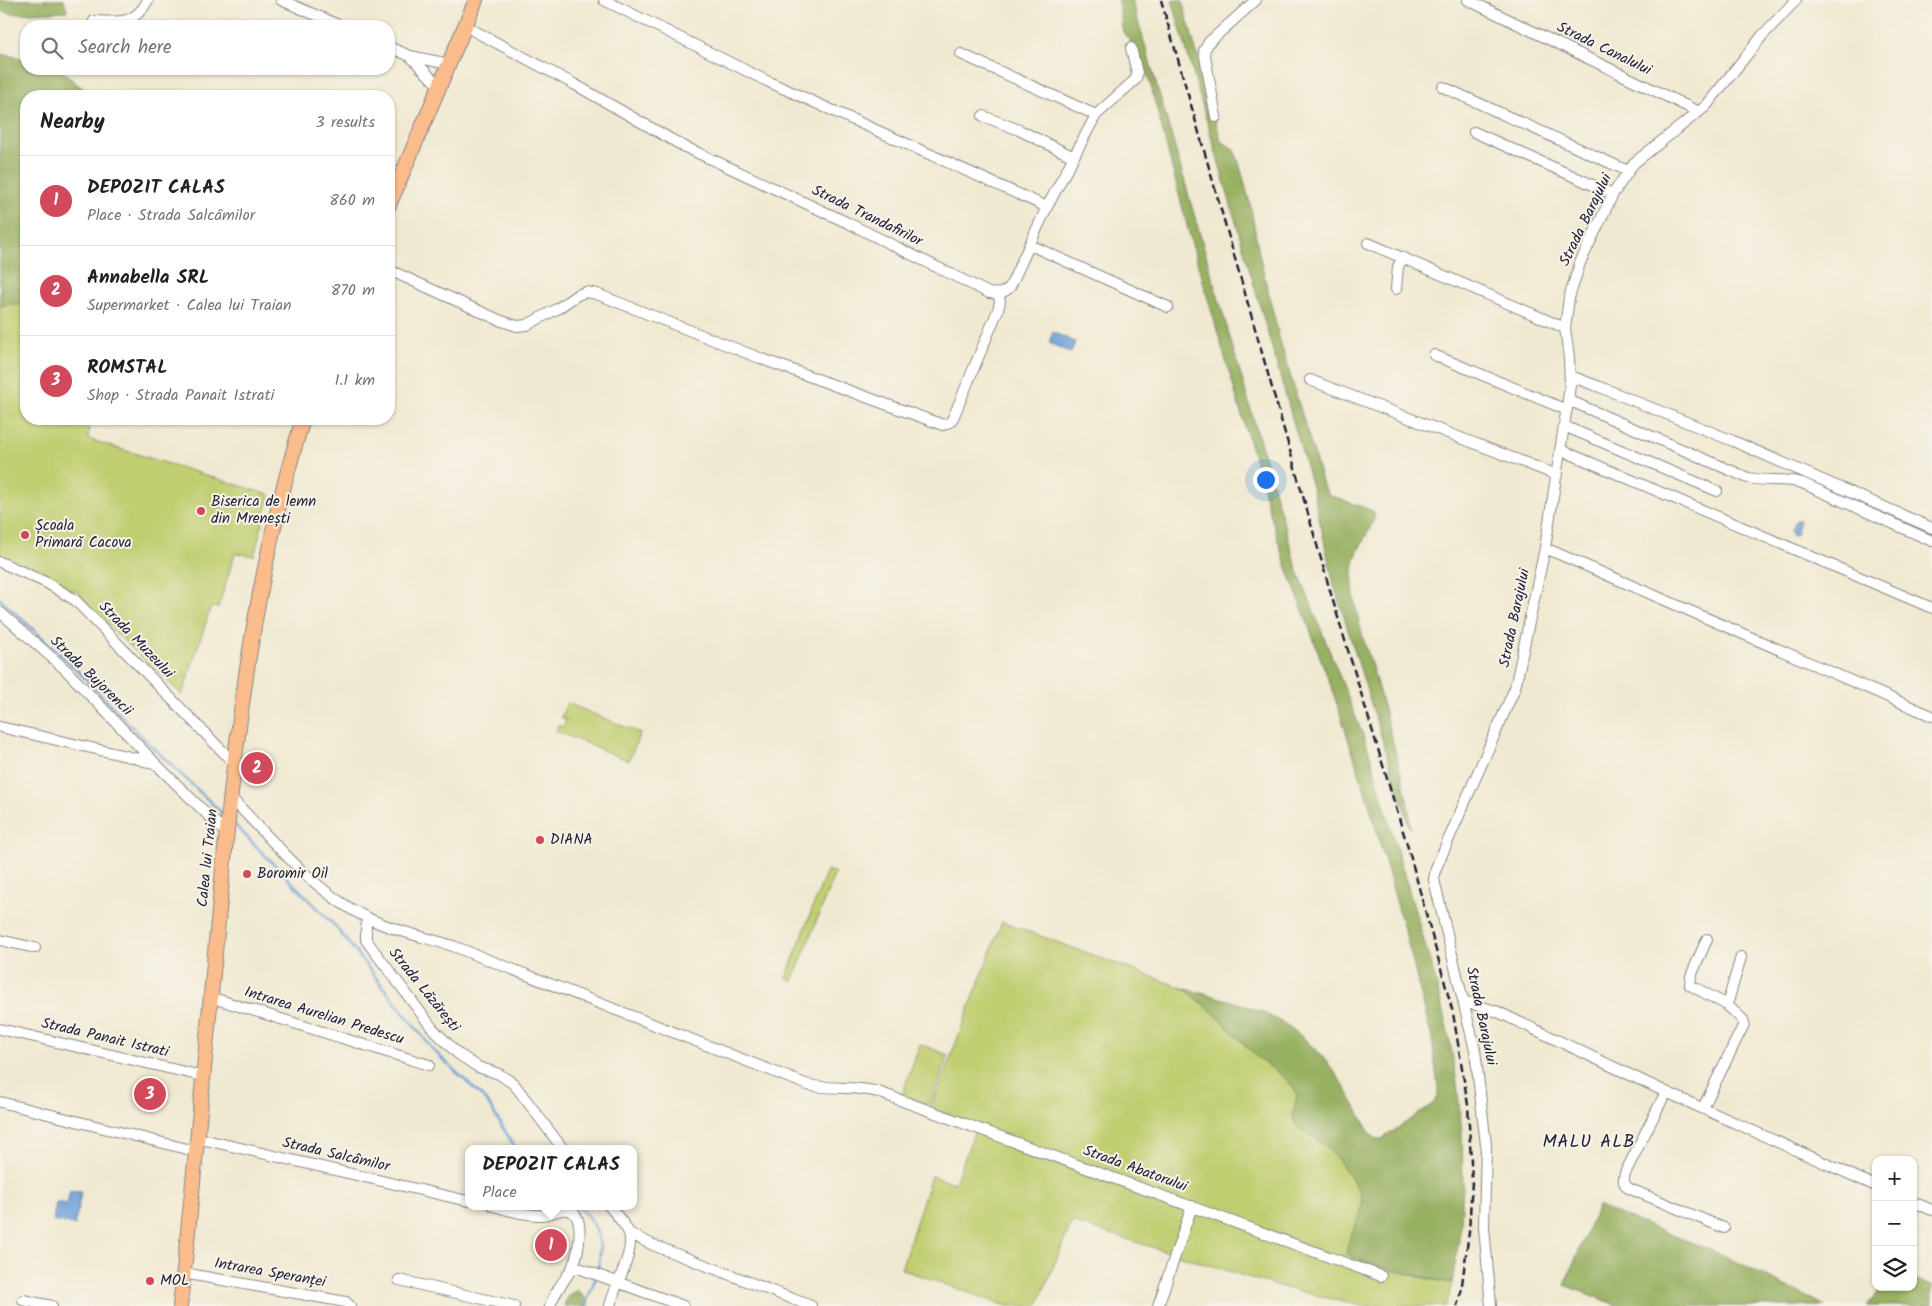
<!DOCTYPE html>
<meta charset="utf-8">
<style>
:root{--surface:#fff;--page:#f6f6f6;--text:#202124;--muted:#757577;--line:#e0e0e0;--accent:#d1495b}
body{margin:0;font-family:Kalam,sans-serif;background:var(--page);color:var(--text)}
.controls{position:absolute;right:15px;bottom:15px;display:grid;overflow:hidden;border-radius:10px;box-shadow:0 1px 4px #0004}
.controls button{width:45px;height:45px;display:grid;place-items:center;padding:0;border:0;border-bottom:1px solid var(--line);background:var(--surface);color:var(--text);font:25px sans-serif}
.you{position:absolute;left:1265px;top:479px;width:18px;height:18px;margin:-12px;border:4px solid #fff;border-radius:50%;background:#1a73e8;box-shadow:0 0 0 8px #1a73e833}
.badge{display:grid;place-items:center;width:32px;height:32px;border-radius:50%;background:var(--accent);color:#fff;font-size:16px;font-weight:700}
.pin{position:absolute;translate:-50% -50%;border:2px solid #fff;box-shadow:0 1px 5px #0006}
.popup{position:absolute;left:465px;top:1145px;width:172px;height:65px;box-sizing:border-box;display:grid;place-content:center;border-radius:10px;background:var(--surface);filter:drop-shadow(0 1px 4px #0005);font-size:16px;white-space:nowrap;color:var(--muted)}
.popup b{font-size:19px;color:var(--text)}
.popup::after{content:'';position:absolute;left:50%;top:100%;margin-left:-10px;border:10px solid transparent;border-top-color:var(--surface)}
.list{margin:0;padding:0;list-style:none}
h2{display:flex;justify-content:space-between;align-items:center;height:65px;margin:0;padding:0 20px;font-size:21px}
h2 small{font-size:16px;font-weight:400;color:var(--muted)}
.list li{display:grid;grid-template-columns:32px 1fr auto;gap:15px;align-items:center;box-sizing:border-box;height:90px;padding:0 20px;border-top:1px solid var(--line)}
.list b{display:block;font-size:19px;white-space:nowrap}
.list p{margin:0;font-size:16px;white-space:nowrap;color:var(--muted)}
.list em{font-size:16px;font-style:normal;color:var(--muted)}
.icon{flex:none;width:28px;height:28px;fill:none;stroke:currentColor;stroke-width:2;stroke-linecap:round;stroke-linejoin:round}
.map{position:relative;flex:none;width:1932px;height:1306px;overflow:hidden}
.search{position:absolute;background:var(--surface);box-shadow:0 1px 4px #0004;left:20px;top:20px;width:375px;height:55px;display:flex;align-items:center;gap:12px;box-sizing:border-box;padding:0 18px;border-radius:20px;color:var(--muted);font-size:19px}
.panel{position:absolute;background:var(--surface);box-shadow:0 1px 4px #0004;left:20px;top:90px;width:375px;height:335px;border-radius:20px}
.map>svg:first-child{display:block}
.green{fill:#c0cd6f;stroke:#717855}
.forest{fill:#98b062;stroke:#5d694e}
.water{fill:#6b9fd7;stroke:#466089}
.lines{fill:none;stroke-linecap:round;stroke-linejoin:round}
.stream{stroke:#6b9fd7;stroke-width:2.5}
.minor-casing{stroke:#898686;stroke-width:12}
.highway-casing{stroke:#898686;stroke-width:16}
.minor{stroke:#fff;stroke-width:10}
.highway{stroke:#fabc8b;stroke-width:14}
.rail{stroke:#22223b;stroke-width:2.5;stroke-dasharray:8 4;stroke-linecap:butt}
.poi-dot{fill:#d1495b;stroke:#f7f3e8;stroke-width:2}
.labels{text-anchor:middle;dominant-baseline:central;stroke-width:4;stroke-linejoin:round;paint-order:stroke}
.street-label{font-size:15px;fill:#22223b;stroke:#f7f3e8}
.poi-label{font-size:15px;fill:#22223b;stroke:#f7f3e8;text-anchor:start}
.quarter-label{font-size:18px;letter-spacing:1px;fill:#22223b;stroke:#f7f3e8}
</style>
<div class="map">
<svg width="1932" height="1306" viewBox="0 0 1932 1306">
<rect width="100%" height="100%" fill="#f7f3e8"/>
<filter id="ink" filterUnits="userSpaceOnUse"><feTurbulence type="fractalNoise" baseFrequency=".02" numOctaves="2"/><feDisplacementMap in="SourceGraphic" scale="10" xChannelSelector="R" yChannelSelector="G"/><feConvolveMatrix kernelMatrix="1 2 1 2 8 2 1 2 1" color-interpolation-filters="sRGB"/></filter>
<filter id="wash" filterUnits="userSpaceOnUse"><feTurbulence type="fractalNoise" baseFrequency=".0096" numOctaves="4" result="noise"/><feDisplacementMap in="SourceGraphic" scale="20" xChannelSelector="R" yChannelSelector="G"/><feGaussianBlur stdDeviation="1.12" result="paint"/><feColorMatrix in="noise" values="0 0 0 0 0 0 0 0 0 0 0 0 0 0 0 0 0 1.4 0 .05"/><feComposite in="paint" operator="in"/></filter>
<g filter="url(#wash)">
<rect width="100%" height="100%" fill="#f0e9d1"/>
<path class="green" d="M11 303 18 304 26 307V419H90L88 439 270 495 254 556 235 553 218 608 211 607 182 695 95 613 77 591 64 589 0 556V306Z
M567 703 640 733 629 761 556 731 558 725 563 727 566 720 561 717Z
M827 870 835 873 793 981 786 978Z
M1002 922 1183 988 1213 1012 1256 1056 1288 1080 1297 1094C1297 1100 1293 1112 1293 1117 1295 1130 1313 1135 1321 1142 1334 1152 1359 1185 1362 1201 1364 1217 1347 1235 1347 1253L1352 1257 1422 1278 1452 1283 1446 1306H1361L1273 1285 1072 1222 1037 1306H1007L901 1269 931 1176 955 1183 977 1125 931 1108Z
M920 1044 948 1055 930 1105 902 1095Z"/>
<path class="forest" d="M0 0H64L67 11 14 14 0 11Z
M1118 0H1132L1297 569 1368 748 1399 857 1435 978 1450 1042 1457 1083 1462 1135 1463 1185 1461 1226 1452 1283 1391 1270 1352 1257 1347 1252C1347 1235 1364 1217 1362 1201 1359 1185 1334 1152 1321 1142 1313 1135 1294 1130 1293 1117 1293 1112 1297 1100 1297 1094L1288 1080 1256 1056 1213 1012 1183 988C1216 997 1251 1004 1281 1022 1305 1035 1331 1064 1345 1088 1355 1103 1362 1120 1371 1135L1377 1139H1382L1434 1103 1438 1097V1088L1432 1039 1409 947 1368 800 1333 692 1282 554 1190 237 1149 79 1137 50 1123 32Z
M1172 0H1182L1221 141 1234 149 1239 163 1250 203 1259 254 1279 337 1323 485 1329 495 1373 511 1375 515C1370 534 1354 550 1353 571 1351 604 1365 643 1374 674 1383 705 1391 735 1399 766 1404 787 1411 808 1410 829L1334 585 1312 487Z
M0 54 26 59V69H55L65 74 92 96H26V307C16 303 10 304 0 306Z
M1598 1206 1723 1255 1825 1306H1619L1564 1285Z
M1913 1280 1932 1285V1306H1866L1884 1287H1913Z
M577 1290 588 1302V1306H564L568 1296Z"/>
<path class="water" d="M1053 332 1075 342 1071 353 1049 343Z
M1796 520H1800L1796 535 1792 536 1790 532Z
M70 1190 81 1192 75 1225 53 1221 56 1202 67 1204Z"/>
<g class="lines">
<path class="stream" d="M0 599 72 665 141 736 224 815
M234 824 335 926 434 1051 486 1100 516 1149
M578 1206C600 1226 604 1244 597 1272
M585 1306 596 1277"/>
</g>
</g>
<g filter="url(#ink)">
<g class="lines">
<defs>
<path id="minor" d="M281 0 341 26
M604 0 767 81 1047 207
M1468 0 1699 112
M94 21C119 22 135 25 148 0
M465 26 574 84 683 146 848 223 989 293C998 294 1003 294 1010 287L1047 207 1096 115 1136 79 1137 73 1131 48
M389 47 410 56 449 64
M961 54 1096 115
M410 56 439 86
M1443 87 1628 171
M983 116 1019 130 1074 157
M1216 117 1204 51 1209 42 1256 0
M1474 132 1613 194
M1368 243 1565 328
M1030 245 1168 307
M389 270 499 320 517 326 527 325 557 309 577 295 586 292 597 294 762 359 943 425 950 422 953 418 998 310 1000 301 998 294
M1396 289 1398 267 1402 258
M1434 355 1567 410
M1570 376 1600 387 1733 441 1932 528
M1310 380 1557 475
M1568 400 1748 478C1767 482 1784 478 1802 483L1932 541
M1564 426 1717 491
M1561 450 1932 608
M1545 548 1932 716
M0 562 47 583 75 600 234 763
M0 612 66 670 155 763
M0 727 135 758 157 765 226 833
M230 797C271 838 316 895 370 919 397 932 425 937 453 946L808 1085C831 1090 855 1085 878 1092L1381 1276
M368 919 366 926V940L433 1029 457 1053 478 1067 499 1074 514 1084 563 1149
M0 940 35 948
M210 997 429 1065
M1464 1001 1498 1012 1666 1092 1876 1186
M1727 1005 1741 957
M0 1029 202 1076
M1666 1092 1625 1173C1623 1180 1623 1183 1628 1188L1724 1228
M0 1102 195 1151
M1703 1108 1744 1024 1743 1020 1727 1005 1690 985 1691 976 1707 939
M197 1138 468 1201
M1913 1202 1932 1210
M493 1206C509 1210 526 1216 542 1215 551 1215 559 1208 568 1210 587 1215 578 1254 573 1266 566 1280 554 1291 550 1306
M609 1206C616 1214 623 1222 628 1231 637 1250 614 1286 610 1306
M629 1233 653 1245 811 1306
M573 1266 683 1306
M183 1273 346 1302 350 1306
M399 1280 514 1306
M23 1300 52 1306
M1158 1306 1192 1206
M1491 1306 1484 1227 1486 1145 1475 1050 1434 880 1436 868 1515 688 1545 548 1568 400 1570 385 1569 358 1565 328 1569 298 1580 263 1613 194 1634 163 1706 106 1762 36 1796 0"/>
<path id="highway" d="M389 205 476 0
M180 1306C196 1164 208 1022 222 880 237 723 256 569 303 419"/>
</defs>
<use href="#minor" class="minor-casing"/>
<use href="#highway" class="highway-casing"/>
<use href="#minor" class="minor"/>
<use href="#highway" class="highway"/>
<path class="rail" d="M1161 0 1333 601 1409 851 1453 1013 1468 1105 1472 1181 1469 1232 1461 1292 1457 1306"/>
</g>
</g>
<g class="poi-dot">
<circle cx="201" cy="511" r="5"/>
<circle cx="25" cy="535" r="5"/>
<circle cx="540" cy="840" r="5"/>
<circle cx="247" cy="874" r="5"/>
<circle cx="150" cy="1281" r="5"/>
</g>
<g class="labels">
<g class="street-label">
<text transform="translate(1604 49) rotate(26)">Strada Canalului</text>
<text transform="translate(867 216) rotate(26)">Strada Trandafirilor</text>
<text transform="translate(1586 220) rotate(-64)">Strada Barajului</text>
<text transform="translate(1515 618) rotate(-78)">Strada Barajului</text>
<text transform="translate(136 640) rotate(46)">Strada Muzeului</text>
<text transform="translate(91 676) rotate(44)">Strada Bujorencii</text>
<text transform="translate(208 858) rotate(-84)">Calea lui Traian</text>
<text transform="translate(424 990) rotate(51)">Strada Lăzărești</text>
<text transform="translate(324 1016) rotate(17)">Intrarea Aurelian Predescu</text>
<text transform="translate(1481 1016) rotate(78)">Strada Barajului</text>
<text transform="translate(105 1038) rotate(13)">Strada Panait Istrati</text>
<text transform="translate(336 1155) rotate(13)">Strada Salcâmilor</text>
<text transform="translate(1135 1169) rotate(20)">Strada Abatorului</text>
<text transform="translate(270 1273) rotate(10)">Intrarea Speranței</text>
</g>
<g class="poi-label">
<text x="211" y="502">Biserica de lemn<tspan x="211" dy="17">din Mrenești</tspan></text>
<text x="35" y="526">Școala<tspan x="35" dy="17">Primară Cacova</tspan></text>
<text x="550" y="840">DIANA</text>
<text x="257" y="874">Boromir Oil</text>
<text x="160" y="1281">MOL</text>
</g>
<g class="quarter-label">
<text x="1589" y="1142">MALU ALB</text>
</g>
</g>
</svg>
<div class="controls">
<button>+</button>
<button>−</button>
<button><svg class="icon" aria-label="layers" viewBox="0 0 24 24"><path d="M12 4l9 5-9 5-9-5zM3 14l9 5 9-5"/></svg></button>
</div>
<div class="you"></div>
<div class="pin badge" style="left:551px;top:1245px">1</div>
<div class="popup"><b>DEPOZIT CALAS</b>Place</div>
<div class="pin badge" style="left:257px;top:768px">2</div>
<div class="pin badge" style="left:150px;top:1094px">3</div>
<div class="search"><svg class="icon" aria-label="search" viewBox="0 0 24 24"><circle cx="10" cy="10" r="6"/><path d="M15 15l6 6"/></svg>Search here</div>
<section class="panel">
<h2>Nearby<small>3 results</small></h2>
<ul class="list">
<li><span class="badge">1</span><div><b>DEPOZIT CALAS</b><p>Place · Strada Salcâmilor</p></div><em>860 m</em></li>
<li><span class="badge">2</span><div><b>Annabella SRL</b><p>Supermarket · Calea lui Traian</p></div><em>870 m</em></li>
<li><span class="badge">3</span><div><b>ROMSTAL</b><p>Shop · Strada Panait Istrati</p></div><em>1.1 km</em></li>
</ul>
</section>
</div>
